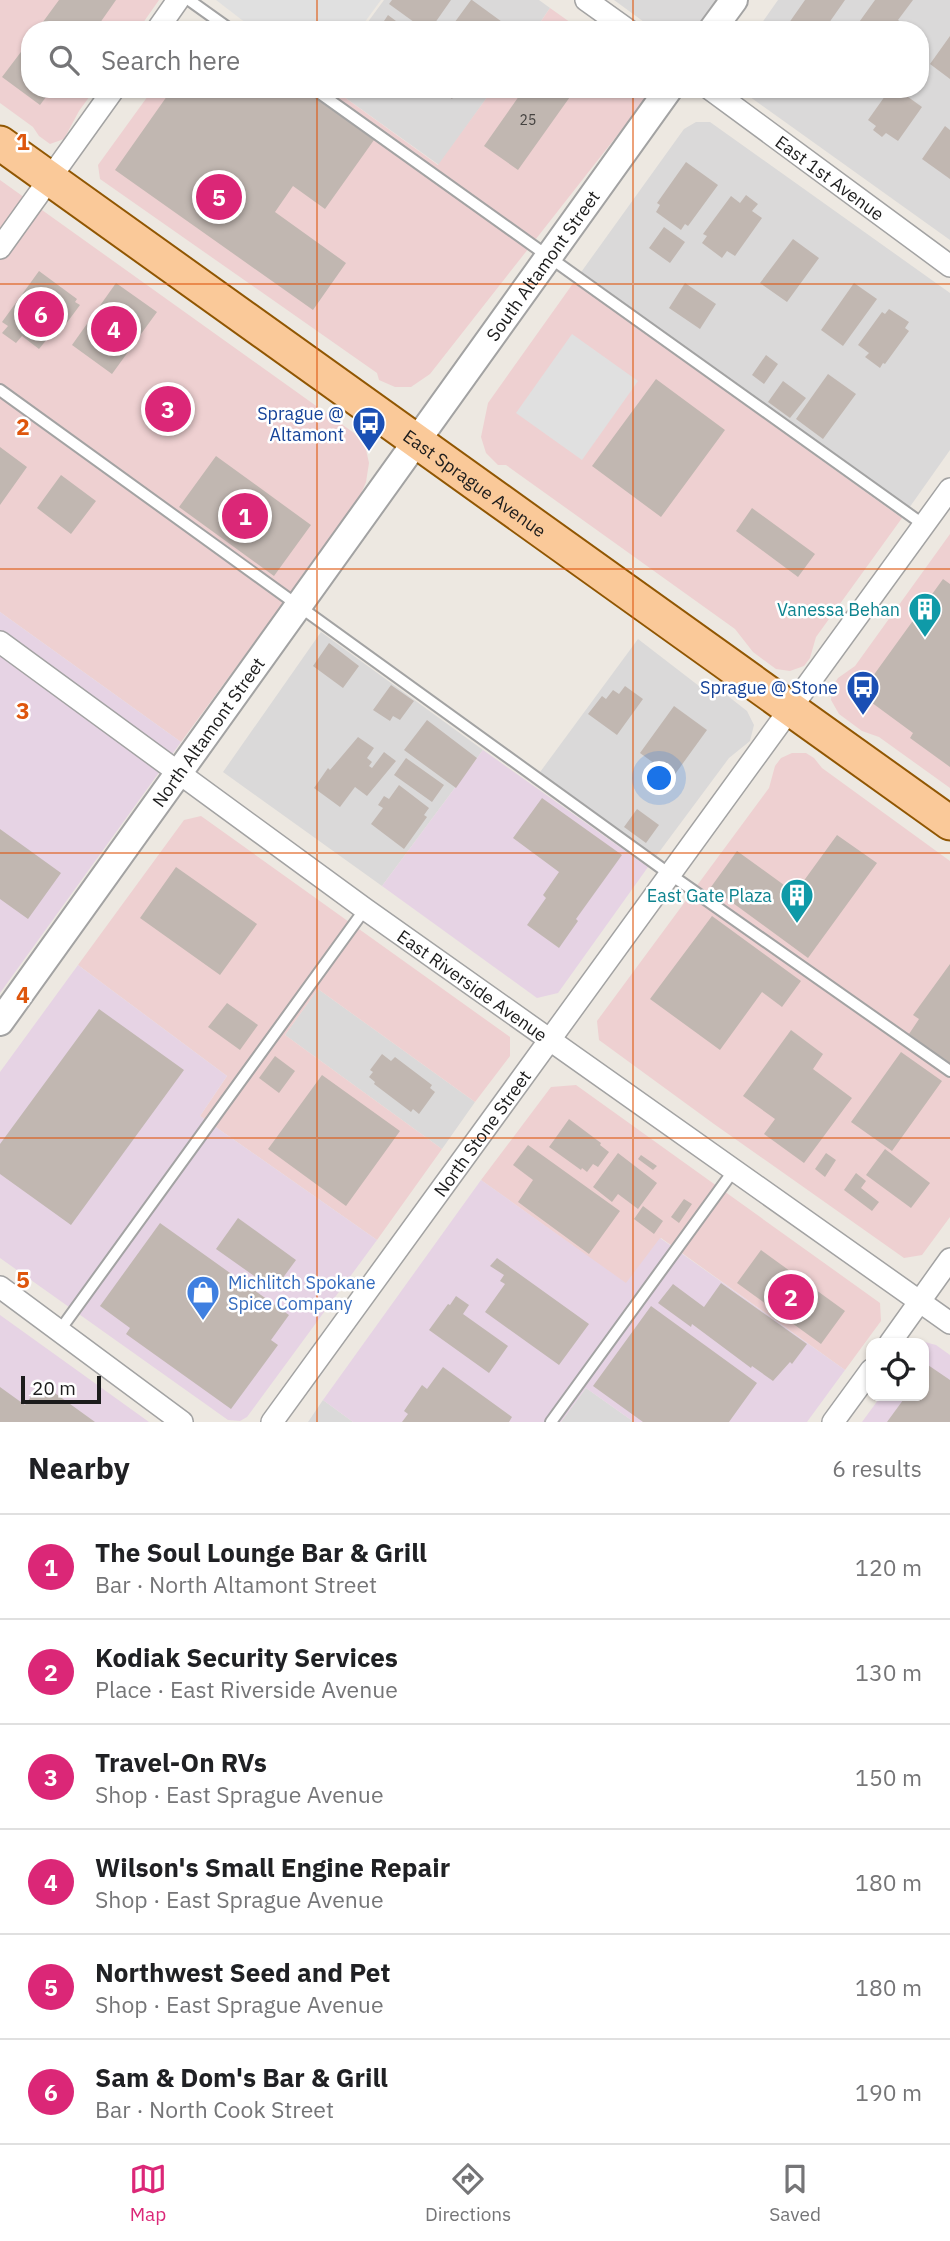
<!DOCTYPE html>
<meta charset="utf-8">
<style>
:root{--surface:#fff;--page:#f6f6f6;--text:#202124;--muted:#757577;--line:#e0e0e0;--accent:#db2777}
body{margin:0;font-family:"IBM Plex Sans",sans-serif;background:var(--page);color:var(--text)}
.controls{position:absolute;right:21px;bottom:21px;display:grid;overflow:hidden;border-radius:14px;box-shadow:0 2px 5px #0004}
.controls button{width:63px;height:63px;display:grid;place-items:center;padding:0;border:0;border-bottom:2px solid var(--line);background:var(--surface);color:var(--text);font:35px sans-serif}
.scale{position:absolute;left:21px;bottom:18px;width:80px;box-sizing:border-box;padding-left:7px;border:4px solid #1c1c1c;border-top:0;font-size:19px;line-height:24px;white-space:nowrap;color:#1c1c1c;-webkit-text-stroke:5px #fff;paint-order:stroke}
.you{position:absolute;left:660px;top:779px;width:24px;height:24px;margin:-18px;border:5px solid #fff;border-radius:50%;background:#1a73e8;box-shadow:0 0 0 10px #1a73e833}
.badge{display:grid;place-items:center;width:46px;height:46px;border-radius:50%;background:var(--accent);color:#fff;font-size:23px;font-weight:700}
.pin{position:absolute;translate:-50% -50%;border:4px solid #fff;box-shadow:0 2px 7px #0006}
.list{margin:0;padding:0;list-style:none}
h2{display:flex;justify-content:space-between;align-items:center;height:91px;margin:0;padding:0 28px;font-size:30px}
h2 small{font-size:23px;font-weight:400;color:var(--muted)}
.list li{display:grid;grid-template-columns:46px 1fr auto;gap:21px;align-items:center;box-sizing:border-box;height:105px;padding:0 28px;border-top:2px solid var(--line)}
.list b{display:block;font-size:26px;white-space:nowrap}
.list p{margin:0;font-size:23px;white-space:nowrap;color:var(--muted)}
.list em{font-size:23px;font-style:normal;color:var(--muted)}
.icon{flex:none;width:38px;height:38px;fill:none;stroke:currentColor;stroke-width:2;stroke-linecap:round;stroke-linejoin:round}
.map{position:relative;flex:none;width:950px;height:1422px;overflow:hidden}
.search{position:absolute;background:var(--surface);box-shadow:0 2px 5px #0004;left:21px;right:21px;top:21px;height:77px;display:flex;align-items:center;gap:18px;box-sizing:border-box;padding:0 24px;border-radius:28px;color:var(--muted);font-size:26px}
.sheet{height:721px;background:var(--surface)}
nav{display:flex;justify-content:space-around;align-items:center;box-sizing:border-box;height:98px;border-top:2px solid var(--line);background:var(--surface);font-size:19px;color:var(--muted)}
nav a{display:grid;justify-items:center;gap:4px}
nav .on{color:var(--accent)}
.map>svg:first-child{display:block}
.residential{fill:#dad9d9}
.commercial{fill:#eed0d1}
.industrial{fill:#e6d3e4}
.parking{fill:#e0e0e0}
.building{fill:#c1b7b1}
.lines{fill:none;stroke-linecap:round;stroke-linejoin:round}
.service-casing{stroke:#a3a3a3;stroke-width:14}
.minor-casing{stroke:#a3a3a3;stroke-width:24}
.tertiary-casing{stroke:#a3a3a3;stroke-width:30}
.primary-casing{stroke:#915703;stroke-width:37}
.service{stroke:#fff;stroke-width:10}
.minor{stroke:#fff;stroke-width:21}
.tertiary{stroke:#fff;stroke-width:26}
.primary{stroke:#fac999;stroke-width:33}
.grid{fill:none;stroke:#de560d;stroke-width:2;stroke-opacity:0.55}
.labels{text-anchor:middle;dominant-baseline:central;stroke-width:5;stroke-linejoin:round;paint-order:stroke}
.number-label{font-size:14px;fill:#454341}
.street-label{font-size:18px;fill:#1c1c1c;stroke:#fff}
.transit-label{font-size:18px;fill:#164399;stroke:#fff;text-anchor:end}
.culture-label{font-size:18px;fill:#0d838f;stroke:#fff;text-anchor:end}
.shop-label{font-size:18px;fill:#366cbe;stroke:#fff;text-anchor:start}
.grid-label{font-size:23px;text-anchor:middle;font-weight:bold;fill:#de560d;stroke:#fff;stroke-width:5;stroke-linejoin:round;paint-order:stroke}
</style>
<div class="map">
<svg width="950" height="1422" viewBox="0 0 950 1422">
<rect width="100%" height="100%" fill="#ede8e1"/>
<path class="residential" d="M384 0H539L550 8 535 30H362Z
M614 0H716L695 30H655Z
M778 0H950V240L739 89H920V30H757Z
M333 89H493L439 165Z
M696 122H710L950 293V450L902 518 574 282 684 129Z
M321 632 483 750 382 886 223 772Z
M638 639 699 686 724 693 747 711 754 725 750 741 729 758 648 867 532 783Z
M318 989 475 1102 442 1149 285 1035Z
M586 1388 634 1422H561Z
M323 1400 353 1422H308Z"/>
<path class="commercial" d="M0 0H159L138 30H30V89H95L79 111 64 139 50 144 39 136 33 127 0 103Z
M550 8 581 30H535Z
M153 89H333L438 165 493 89H646L645 100 430 374 411 387H395L379 380 377 373 100 179 98 165Z
M0 180 354 433 365 445 369 463 366 482 358 501 181 742 0 612Z
M574 282 902 518 816 637 810 658 804 666 790 671 776 669 753 652 735 629 506 465H498L486 453 481 437 488 403Z
M950 534V788L879 737 862 731 839 714 831 700 832 687 838 678 855 666Z
M792 753H806L814 758 822 768 950 861V1217L922 1255 904 1258 714 1124 599 1040 597 1021 769 788 775 766 781 758Z
M201 816 510 1037V1056L475 1102 318 989 285 1035 442 1149 377 1240 200 1116 227 1076 78 965 184 820Z
M576 1085 880 1303 881 1321 845 1370 661 1238 626 1284 481 1180 551 1087Z"/>
<path class="industrial" d="M0 612 181 742 0 993Z
M483 750 648 867 558 993 537 998 382 886Z
M78 965 227 1076 200 1116 377 1240 247 1417 240 1421 228 1420 0 1258V1072Z
M481 1180 626 1283 660 1238 845 1370 807 1422H634L586 1388 561 1422H353L323 1400Z
M0 1315 149 1422H0Z
M925 1342 936 1345 950 1355V1422H862L881 1396H924L923 1343Z"/>
<path class="parking" d="M216 0H381L359 30H255Z
M572 334 638 381 582 460 516 413Z"/>
<path class="building" d="M59 0H116L95 30H37Z
M392 0H451L430 30H425L389 4Z
M471 0H472L513 30H449Z
M805 0H845L824 30H784Z
M875 0H913L898 20 912 30H863L857 25Z
M388 15 408 30H378Z
M950 36V79L930 64Z
M30 40V89H52L40 105 2 77Z
M172 89H303L374 140 325 209 293 186 275 212 346 263 313 310 115 170Z
M439 89H459L452 99Z
M524 89H565L572 94 518 170 484 146Z
M890 89H907L904 94 922 107 898 141 886 133 882 137 873 130 876 126 868 120Z
M945 126 950 130V179L922 159Z
M686 162 718 185 688 226 685 224 681 230 656 212 660 205 657 203Z
M746 195 758 204 752 211 762 218 735 256 727 251 722 258 702 243 707 236 703 234 731 196 740 203Z
M664 227 685 242 670 263 649 248Z
M793 239 819 258 787 302 760 283Z
M39 271 77 299 75 302 80 305 57 336 52 333 39 349 22 336 16 343 2 333 8 326 2 322Z
M116 283 157 312 112 374 72 345Z
M685 283 716 304 700 329 669 308Z
M854 283 877 299 843 346 821 330Z
M889 309 909 322 905 328 909 331 885 364 883 363 880 368 865 357 869 353 858 345 882 312 885 314Z
M766 355 778 364 764 384 752 375Z
M828 374 856 394 823 439 796 419Z
M656 379 725 430 661 517 592 466Z
M783 381 806 398 790 418 768 402Z
M0 447 27 467 0 505Z
M216 456 311 525 274 576 179 507Z
M61 475 96 501 71 534 37 508Z
M752 508 815 554 798 577 736 531Z
M943 579 950 584V767L910 738 913 733 860 694Z
M329 643 359 666 343 688 313 666Z
M391 685 414 701 400 720 393 716 390 721 373 710Z
M625 686 643 699 617 735 588 714 602 696 606 699 613 690 619 694Z
M674 706 707 730 673 777 640 753Z
M427 720 477 758 456 788 404 750Z
M358 737 374 748 367 758 372 762 369 766 372 768 384 752 396 761 367 796 355 787 340 807 314 788 328 768 330 770Z
M406 758 444 785 432 802 394 775Z
M399 785 429 808 424 815 427 817 404 849 371 824 383 808 378 805 384 796 389 799Z
M542 798 622 855 576 919 578 921 559 948 527 925 546 898 543 895 559 872 513 838Z
M637 809 659 825 646 843 624 827Z
M0 829 61 873 28 919 0 899Z
M837 835 877 863 808 958 711 887 737 851 795 893Z
M176 867 257 924 220 975 140 918Z
M712 916 801 981 782 1007 762 992 720 1050 650 999Z
M950 964V1064L909 1034 919 1019 913 1015Z
M227 1003 258 1025 240 1050 208 1027Z
M99 1009 184 1070 71 1225 0 1174V1144Z
M791 1030 823 1054 813 1069 852 1098 804 1163 764 1134 775 1119 743 1096Z
M901 1052 942 1081 892 1151 851 1122Z
M382 1054 391 1061 395 1057 432 1085 430 1088 435 1092 419 1114 413 1109 411 1112 374 1084 375 1082 369 1077 373 1072 370 1070Z
M275 1056 295 1071 279 1093 259 1078Z
M322 1075 400 1131 346 1206 268 1149Z
M569 1119 601 1143 600 1145 609 1152 598 1167 593 1164 587 1172 582 1168 581 1170 549 1147Z
M528 1145 620 1211 589 1254 518 1202 533 1180 513 1165Z
M885 1149 930 1183 911 1208 866 1175Z
M618 1153 657 1183 638 1209 618 1194 612 1202 593 1187Z
M826 1153 836 1160 825 1177 815 1169Z
M641 1155 657 1166 653 1170 638 1159Z
M856 1173 866 1181 861 1188 879 1202 872 1211 844 1190Z
M684 1199 692 1204 679 1223 671 1217Z
M643 1206 663 1221 654 1234 634 1219Z
M238 1218 296 1260 274 1290 216 1249Z
M160 1223 289 1315 271 1340 278 1345 231 1409 126 1334 130 1328 100 1306Z
M761 1250 845 1311 821 1344 737 1283Z
M497 1258 589 1324 559 1365 485 1312 505 1284 500 1281 504 1275 490 1266Z
M721 1283 807 1344 792 1364 790 1362 773 1381 752 1366 751 1368 692 1324 691 1327 658 1303 673 1284 704 1307Z
M456 1296 469 1305 463 1314 508 1346 489 1373 429 1330 448 1304 450 1305Z
M651 1306 757 1383 729 1422H643L593 1386Z
M928 1365 950 1380V1422H887L906 1396H924V1371Z
M443 1367 512 1417 509 1422H402L408 1414 404 1411 422 1385 427 1389Z
M41 1383 95 1422H0V1387L25 1405Z"/>
<g class="lines">
<defs>
<path id="service" d="M189 0 231 30
M314 89 924 525
M0 390 671 875 950 1071
M60 1330 365 909
M551 1422 734 1170"/>
<g id="minor">
<path d="M586 0 628 30"/>
<path d="M157 30 178 0"/>
<path id="s1" d="M710 89 950 266"/>
<path d="M0 248 114 89"/>
<path id="s2" d="M0 642 365 909 950 1323"/>
<path d="M0 1287 182 1422"/>
<path d="M890 1343 950 1259"/>
<path id="s3" d="M272 1422 950 489"/>
<path d="M833 1422 871 1370"/>
</g>
<g id="tertiary">
<path d="M712 30 734 0"/>
<path id="s4" d="M0 1022 669 89"/>
</g>
<g id="primary">
<path id="s5" d="M0 143 950 823"/>
</g>
</defs>
<use href="#service" class="service-casing"/>
<use href="#minor" class="minor-casing"/>
<use href="#tertiary" class="tertiary-casing"/>
<use href="#primary" class="primary-casing"/>
<use href="#service" class="service"/>
<use href="#minor" class="minor"/>
<use href="#tertiary" class="tertiary"/>
<use href="#primary" class="primary"/>
</g>
<path class="grid" d="M317 0V30M633 0V30M317 89V1422M633 89V1422M0 284H950M0 569H950M0 853H950M0 1138H950"/>
<defs>
<symbol id="bus-pin" viewBox="-11 -11 22 30"><path d="M0 17L-7.5 6A9.5 9.5 0 1 1 7.5 6Z" fill="#1a4fb4" stroke="#fff"/><path d="M-5-6H5V4H4V6H2V4H-2V6H-4V4H-5ZM-3.5-4V0h7V-4ZM-3.5 1.2v1.5H-2V1.2ZM2 1.2v1.5H3.5V1.2Z" fill="#fff"/></symbol>
<symbol id="building-pin" viewBox="-11 -11 22 30"><path d="M0 17L-7.5 6A9.5 9.5 0 1 1 7.5 6Z" fill="#0f9aa8" stroke="#fff"/><path d="M-4-6H4V6H1V3H-1V6H-4ZM-2.5-4.3h1.7v1.8h-1.7ZM.8-4.3h1.7v1.8H.8ZM-2.5-1h1.7V.8h-1.7ZM.8-1h1.7V.8H.8Z" fill="#fff"/></symbol>
<symbol id="shop-pin" viewBox="-11 -11 22 30"><path d="M0 17L-7.5 6A9.5 9.5 0 1 1 7.5 6Z" fill="#3f7fe0" stroke="#fff"/><path d="M-5-2.5h2.3a2.7 3.5 0 0 1 5.4 0H5L5.5 6h-11ZM-1.5-2.5h3a1.5 2.3 0 0 0-3 0Z" fill="#fff"/></symbol>
</defs>
<g fill-rule="evenodd">
<use href="#bus-pin" x="350" y="404" width="38" height="52"/>
<use href="#building-pin" x="906" y="590" width="38" height="52"/>
<use href="#bus-pin" x="844" y="668" width="38" height="52"/>
<use href="#building-pin" x="778" y="876" width="38" height="52"/>
<use href="#shop-pin" x="184" y="1273" width="38" height="52"/>
</g>
<g class="labels">
<g class="number-label">
<text x="528" y="120">25</text>
</g>
<g class="street-label">
<text stroke="none"><textPath href="#s1" startOffset="149">East 1st Avenue</textPath></text>
<text stroke="none"><textPath href="#s4" startOffset="931">South Altamont Street</textPath></text>
<text stroke="none"><textPath href="#s5" startOffset="584">East Sprague Avenue</textPath></text>
<text stroke="none"><textPath href="#s4" startOffset="357">North Altamont Street</textPath></text>
<text stroke="none"><textPath href="#s2" startOffset="584">East Riverside Avenue</textPath></text>
<text stroke="none"><textPath href="#s3" startOffset="357">North Stone Street</textPath></text>
</g>
<g class="transit-label">
<text x="344" y="413">Sprague @<tspan x="344" dy="21">Altamont</tspan></text>
<text x="838" y="687">Sprague @ Stone</text>
</g>
<g class="culture-label">
<text x="900" y="609">Vanessa Behan</text>
<text x="772" y="895">East Gate Plaza</text>
</g>
<g class="shop-label">
<text x="228" y="1282">Michlitch Spokane<tspan x="228" dy="21">Spice Company</tspan></text>
</g>
</g>
<g class="grid-label">
<text x="23" y="150">1</text>
<text x="23" y="435">2</text>
<text x="23" y="719">3</text>
<text x="23" y="1003">4</text>
<text x="23" y="1288">5</text>
</g>
</svg>
<div class="controls">
<button><svg class="icon" aria-label="locate" viewBox="0 0 24 24"><circle cx="12" cy="12" r="6"/><path d="M12 2v4M12 18v4M2 12h4M18 12h4"/></svg></button>
</div>
<div class="scale">20 m</div>
<div class="you"></div>
<div class="pin badge" style="left:245px;top:516px">1</div>
<div class="pin badge" style="left:791px;top:1297px">2</div>
<div class="pin badge" style="left:168px;top:409px">3</div>
<div class="pin badge" style="left:114px;top:329px">4</div>
<div class="pin badge" style="left:219px;top:197px">5</div>
<div class="pin badge" style="left:41px;top:314px">6</div>
<div class="search"><svg class="icon" aria-label="search" viewBox="0 0 24 24"><circle cx="10" cy="10" r="6"/><path d="M15 15l6 6"/></svg>Search here</div>
</div>
<section class="sheet">
<h2>Nearby<small>6 results</small></h2>
<ul class="list">
<li><span class="badge">1</span><div><b>The Soul Lounge Bar &amp; Grill</b><p>Bar · North Altamont Street</p></div><em>120 m</em></li>
<li><span class="badge">2</span><div><b>Kodiak Security Services</b><p>Place · East Riverside Avenue</p></div><em>130 m</em></li>
<li><span class="badge">3</span><div><b>Travel-On RVs</b><p>Shop · East Sprague Avenue</p></div><em>150 m</em></li>
<li><span class="badge">4</span><div><b>Wilson's Small Engine Repair</b><p>Shop · East Sprague Avenue</p></div><em>180 m</em></li>
<li><span class="badge">5</span><div><b>Northwest Seed and Pet</b><p>Shop · East Sprague Avenue</p></div><em>180 m</em></li>
<li><span class="badge">6</span><div><b>Sam &amp; Dom's Bar &amp; Grill</b><p>Bar · North Cook Street</p></div><em>190 m</em></li>
</ul>
</section>
<nav>
<a class="on"><svg class="icon" aria-label="map" viewBox="0 0 24 24"><path d="M3 6l6-2 6 2 6-2v14l-6 2-6-2-6 2zM9 4v14M15 6v14"/></svg>Map</a>
<a><svg class="icon" aria-label="directions" viewBox="0 0 24 24"><path d="M12 3l9 9-9 9-9-9zM9 14v-3h6M13 9l2 2-2 2"/></svg>Directions</a>
<a><svg class="icon" aria-label="saved" viewBox="0 0 24 24"><path d="M7 4h10v16l-5-4-5 4z"/></svg>Saved</a>
</nav>
